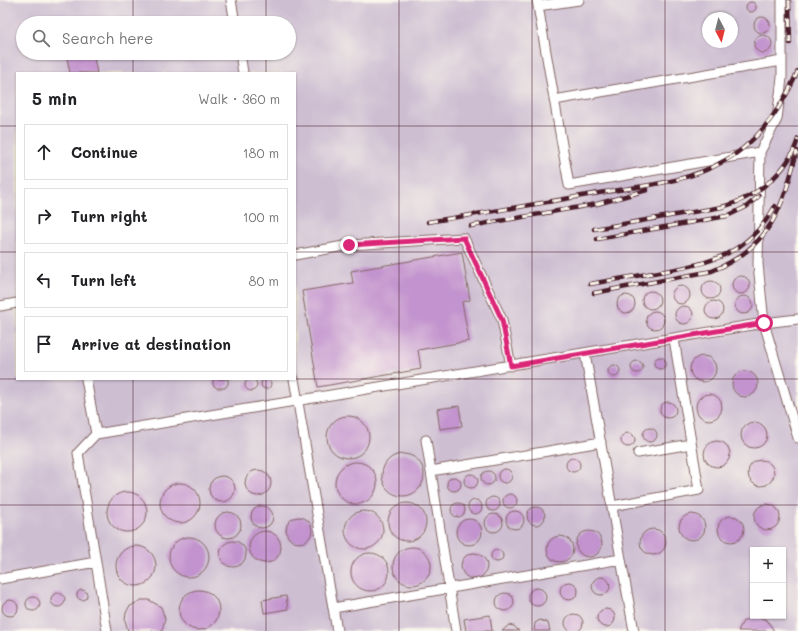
<!DOCTYPE html>
<meta charset="utf-8">
<style>
:root{--surface:#fff;--page:#f6f6f6;--text:#202124;--muted:#757577;--line:#e0e0e0}
body{margin:0;font-family:Mali,sans-serif;background:var(--page);color:var(--text)}
.controls{position:absolute;right:12px;bottom:12px;display:grid;overflow:hidden;border-radius:0px;box-shadow:0 1px 3px #0004}
.controls button{width:36px;height:36px;display:grid;place-items:center;padding:0;border:0;border-bottom:1px solid var(--line);background:var(--surface);color:var(--text);font:20px sans-serif}
.compass{position:absolute;left:702px;top:12px;width:36px;height:36px;border-radius:50%;background:var(--surface);box-shadow:0 1px 3px #0004;rotate:173deg}
.stop{position:absolute;width:12px;height:12px;margin:-9px;border:3px solid #db2777;border-radius:50%;background:#fff}
.stop.end{background:#db2777;border-color:#fff;box-shadow:0 1px 4px #0008}
.list{margin:0;padding:0;list-style:none}
h2{display:flex;justify-content:space-between;align-items:center;height:52px;margin:0;padding:0 16px;font-size:17px}
h2 small{font-size:13px;font-weight:400;color:var(--muted)}
.list li{display:grid;grid-template-columns:26px 1fr auto;gap:12px;align-items:center;box-sizing:border-box;height:56px;margin:0 8px 8px;padding:0 8px;border:1px solid var(--line);border-radius:0px}
.list b{display:block;font-size:15px;white-space:nowrap}
.list em{font-size:13px;font-style:normal;color:var(--muted)}
.icon{flex:none;width:22px;height:22px;fill:none;stroke:currentColor;stroke-width:2;stroke-linecap:round;stroke-linejoin:round}
.map{position:relative;flex:none;width:798px;height:631px;overflow:hidden}
.search{position:absolute;background:var(--surface);box-shadow:0 1px 3px #0004;left:16px;top:16px;width:280px;height:44px;display:flex;align-items:center;gap:10px;box-sizing:border-box;padding:0 14px;border-radius:22px;color:var(--muted);font-size:15px}
.panel{position:absolute;background:var(--surface);box-shadow:0 1px 3px #0004;left:16px;top:72px;width:280px;height:308px;border-radius:0px}
.map>svg:first-child{display:block}
.industrial{fill:#cdbed2;fill-rule:evenodd}
.building{fill:#c293ce}
.lines{fill:none;stroke-linecap:round;stroke-linejoin:round}
.minor-casing{stroke:#846665;stroke-width:11}
.minor{stroke:#fff;stroke-width:9}
.rail-casing{stroke:#4a1f2b;stroke-width:4.5}
.rail{stroke:#fbf7ec;stroke-width:3;stroke-dasharray:9;stroke-linecap:butt}
.route{stroke:#db2777;stroke-width:5}
.grid{fill:none;stroke:#4a1f2b;stroke-width:1;stroke-opacity:0.55}
</style>
<div class="map">
<svg width="798" height="631" viewBox="0 0 798 631">
<rect width="100%" height="100%" fill="#fbf7ec"/>
<filter id="ink" filterUnits="userSpaceOnUse"><feTurbulence type="fractalNoise" baseFrequency=".025" numOctaves="2"/><feDisplacementMap in="SourceGraphic" scale="8" xChannelSelector="R" yChannelSelector="G"/><feConvolveMatrix kernelMatrix="1 2 1 2 8 2 1 2 1" color-interpolation-filters="sRGB"/></filter>
<filter id="wash" filterUnits="userSpaceOnUse"><feTurbulence type="fractalNoise" baseFrequency=".012" numOctaves="4" result="noise"/><feDisplacementMap in="SourceGraphic" scale="16" xChannelSelector="R" yChannelSelector="G"/><feGaussianBlur stdDeviation="0.9" result="paint"/><feColorMatrix in="noise" values="0 0 0 0 0 0 0 0 0 0 0 0 0 0 0 0 0 1.4 0 .05"/><feComposite in="paint" operator="in"/></filter>
<g filter="url(#wash)">
<rect width="100%" height="100%" fill="#efe9d0"/>
<path class="industrial" d="M0 0H798V631H0ZM708 18H732V42H708ZM23 23H289V53H23ZM17 73H295V379H17ZM753 550H783V616H753Z"/>
<g id="blocks">
<path class="building" d="M746 7a5 5 0 1 1 10 0a5 5 0 1 1-10 0Z
M754 25a8 8 0 1 1 16 0a8 8 0 1 1-16 0Z
M754 44a9 9 0 1 1 18 0a9 9 0 1 1-18 0Z
M66 53H93L97 73H70Z
M462 252 470 300 462 302 469 341 418 350 421 369 318 387 302 291 353 283 351 271Z
M732 285a9 9 0 1 1 18 0a9 9 0 1 1-18 0Z
M702 290a9 9 0 1 1 18 0a9 9 0 1 1-18 0Z
M672 295a9 9 0 1 1 18 0a9 9 0 1 1-18 0Z
M642 300a9 9 0 1 1 18 0a9 9 0 1 1-18 0Z
M617 304a9 9 0 1 1 18 0a9 9 0 1 1-18 0Z
M735 305a9 9 0 1 1 18 0a9 9 0 1 1-18 0Z
M705 310a9 9 0 1 1 18 0a9 9 0 1 1-18 0Z
M675 315a9 9 0 1 1 18 0a9 9 0 1 1-18 0Z
M646 320a9 9 0 1 1 18 0a9 9 0 1 1-18 0Z
M690 369a13 13 0 1 1 26 0a13 13 0 1 1-26 0Z
M654 363a6 6 0 1 1 12 0a6 6 0 1 1-12 0Z
M631 367a6 6 0 1 1 12 0a6 6 0 1 1-12 0Z
M608 371a6 6 0 1 1 12 0a6 6 0 1 1-12 0Z
M732 384a13 13 0 1 1 26 0a13 13 0 1 1-26 0Z
M245 385a6 6 0 1 1 12 0a6 6 0 1 1-12 0Z
M261 384a5 5 0 1 1 10 0a5 5 0 1 1-10 0Z
M213 379H228V384L225 388H217L213 385Z
M696 407a13 13 0 1 1 26 0a13 13 0 1 1-26 0Z
M660 410a8 8 0 1 1 16 0a8 8 0 1 1-16 0Z
M459 406 462 426 440 429 437 409Z
M327 437a21 21 0 1 1 42 0a21 21 0 1 1-42 0Z
M741 435a13 13 0 1 1 26 0a13 13 0 1 1-26 0Z
M643 435a7 7 0 1 1 14 0a7 7 0 1 1-14 0Z
M621 440a7 7 0 1 1 14 0a7 7 0 1 1-14 0Z
M704 454a13 13 0 1 1 26 0a13 13 0 1 1-26 0Z
M382 475a21 21 0 1 1 42 0a21 21 0 1 1-42 0Z
M566 465a7 7 0 1 1 14 0a7 7 0 1 1-14 0Z
M748 473a13 13 0 1 1 26 0a13 13 0 1 1-26 0Z
M335 483a21 21 0 1 1 42 0a21 21 0 1 1-42 0Z
M498 476a7 7 0 1 1 14 0a7 7 0 1 1-14 0Z
M245 483a13 13 0 1 1 26 0a13 13 0 1 1-26 0Z
M481 478a7 7 0 1 1 14 0a7 7 0 1 1-14 0Z
M464 481a7 7 0 1 1 14 0a7 7 0 1 1-14 0Z
M209 489a13 13 0 1 1 26 0a13 13 0 1 1-26 0Z
M447 484a7 7 0 1 1 14 0a7 7 0 1 1-14 0Z
M160 503a20 20 0 1 1 40 0a20 20 0 1 1-40 0Z
M107 512a20 20 0 1 1 40 0a20 20 0 1 1-40 0Z
M503 501a7 7 0 1 1 14 0a7 7 0 1 1-14 0Z
M486 504a7 7 0 1 1 14 0a7 7 0 1 1-14 0Z
M468 507a7 7 0 1 1 14 0a7 7 0 1 1-14 0Z
M388 522a19 19 0 1 1 38 0a19 19 0 1 1-38 0Z
M451 510a7 7 0 1 1 14 0a7 7 0 1 1-14 0Z
M754 517a13 13 0 1 1 26 0a13 13 0 1 1-26 0Z
M251 517a11 11 0 1 1 22 0a11 11 0 1 1-22 0Z
M527 516a9 9 0 1 1 18 0a9 9 0 1 1-18 0Z
M345 530a19 19 0 1 1 38 0a19 19 0 1 1-38 0Z
M506 520a9 9 0 1 1 18 0a9 9 0 1 1-18 0Z
M215 525a13 13 0 1 1 26 0a13 13 0 1 1-26 0Z
M679 527a13 13 0 1 1 26 0a13 13 0 1 1-26 0Z
M485 523a9 9 0 1 1 18 0a9 9 0 1 1-18 0Z
M718 529a13 13 0 1 1 26 0a13 13 0 1 1-26 0Z
M286 530a13 13 0 1 1 26 0a13 13 0 1 1-26 0Z
M456 532a13 13 0 1 1 26 0a13 13 0 1 1-26 0Z
M640 542a13 13 0 1 1 26 0a13 13 0 1 1-26 0Z
M249 547a16 16 0 1 1 32 0a16 16 0 1 1-32 0Z
M576 544a13 13 0 1 1 26 0a13 13 0 1 1-26 0Z
M547 549a13 13 0 1 1 26 0a13 13 0 1 1-26 0Z
M169 557a20 20 0 1 1 40 0a20 20 0 1 1-40 0Z
M220 554a13 13 0 1 1 26 0a13 13 0 1 1-26 0Z
M116 566a20 20 0 1 1 40 0a20 20 0 1 1-40 0Z
M393 566a19 19 0 1 1 38 0a19 19 0 1 1-38 0Z
M491 556a6 6 0 1 1 12 0a6 6 0 1 1-12 0Z
M351 572a19 19 0 1 1 38 0a19 19 0 1 1-38 0Z
M461 566a13 13 0 1 1 26 0a13 13 0 1 1-26 0Z
M592 586a9 9 0 1 1 18 0a9 9 0 1 1-18 0Z
M560 591a9 9 0 1 1 18 0a9 9 0 1 1-18 0Z
M528 597a9 9 0 1 1 18 0a9 9 0 1 1-18 0Z
M179 610a20 20 0 1 1 40 0a20 20 0 1 1-40 0Z
M77 595a5 5 0 1 1 10 0a5 5 0 1 1-10 0Z
M51 600a7 7 0 1 1 14 0a7 7 0 1 1-14 0Z
M496 602a9 9 0 1 1 18 0a9 9 0 1 1-18 0Z
M286 596 288 609 264 613 262 600Z
M26 604a7 7 0 1 1 14 0a7 7 0 1 1-14 0Z
M2 608a8 8 0 1 1 16 0a8 8 0 1 1-16 0Z
M141 600H149L161 607 165 619 162 631H128L125 620 126 613 129 607Z
M597 618a9 9 0 1 1 18 0a9 9 0 1 1-18 0Z
M565 623a9 9 0 1 1 18 0a9 9 0 1 1-18 0Z
M490 615 492 631H466L464 619Z
M755 616 767 620 774 631H738L743 621Z
M540 620 548 623 550 631H534L535 623Z
M509 625 514 626 519 631H502Z"/>
</g>
</g>
<g filter="url(#ink)">
<use href="#blocks" fill-opacity="0" stroke="#846665" stroke-width="1"/>
<g class="lines">
<defs>
<path id="minor" d="M231 0 235 23
M537 0 569 185 760 152 777 119 782 78V0
M538 6 579 0
M240 53 243 73
M554 100 782 61
M760 152 758 264 764 323 798 319
M295 255 349 245 464 238 502 320 511 366
M0 306 17 303
M86 379 96 434 764 323 798 438
M294 379 337 631
M426 440 456 631
M638 453 691 444
M431 471 601 442
M612 506 699 490 674 339
M621 559 634 631
M96 562 78 453 96 434
M0 579 96 562 107 631
M333 608C429 591 525 576 621 559L585 353"/>
</defs>
<use href="#minor" class="minor-casing"/>
<use href="#minor" class="minor"/>
<defs>
<path id="rail" d="M789 0 790 43
M428 222C485 213 542 203 599 193 640 186 687 183 724 161 759 142 782 107 798 71
M471 226 597 204 647 190
M594 229 722 207C755 198 788 173 798 139
M597 239 727 216 746 207 759 196
M590 284C613 280 636 276 659 272 710 264 749 254 775 206
M594 293 712 271C771 247 783 207 797 151"/>
</defs>
<use href="#rail" class="rail-casing"/>
<use href="#rail" class="rail"/>
</g>
</g>
<g class="lines" filter="url(#ink)">
<path class="route" d="M349 245 464 238 502 320 511 366 764 323"/>
</g>
<path class="grid" d="M133 0V23M266 0V23M399 0V631M532 0V631M665 0V631M133 53V73M266 53V73M0 126H17M295 126H798M0 252H17M295 252H798M0 379H17M133 379V631M266 379V631M295 379H798M0 505H798"/>
</svg>
<div class="controls">
<button>+</button>
<button>−</button>
</div>
<svg class="compass" viewBox="-18 -18 36 36"><path d="M0-13l5 13h-10z" fill="#e53935"/><path d="M0 13l5-13h-10z" fill="#757577"/></svg>
<div class="stop" style="left:764px;top:323px"></div>
<div class="stop end" style="left:349px;top:245px"></div>
<div class="search"><svg class="icon" aria-label="search" viewBox="0 0 24 24"><circle cx="10" cy="10" r="6"/><path d="M15 15l6 6"/></svg>Search here</div>
<section class="panel">
<h2>5 min<small>Walk · 360 m</small></h2>
<ul class="list">
<li><svg class="icon" aria-label="ahead" viewBox="0 0 24 24"><path d="M12 20V5M6 11l6-6 6 6"/></svg><div><b>Continue</b></div><em>180 m</em></li>
<li><svg class="icon" aria-label="right" viewBox="0 0 24 24"><path d="M7 20v-9h11M14 6l5 5-5 5"/></svg><div><b>Turn right</b></div><em>100 m</em></li>
<li><svg class="icon" aria-label="left" viewBox="0 0 24 24"><path d="M17 20v-9H6M10 6l-5 5 5 5"/></svg><div><b>Turn left</b></div><em>80 m</em></li>
<li><svg class="icon" aria-label="arrive" viewBox="0 0 24 24"><path d="M6 21V4h12l-3 4 3 4H6"/></svg><div><b>Arrive at destination</b></div></li>
</ul>
</section>
</div>
